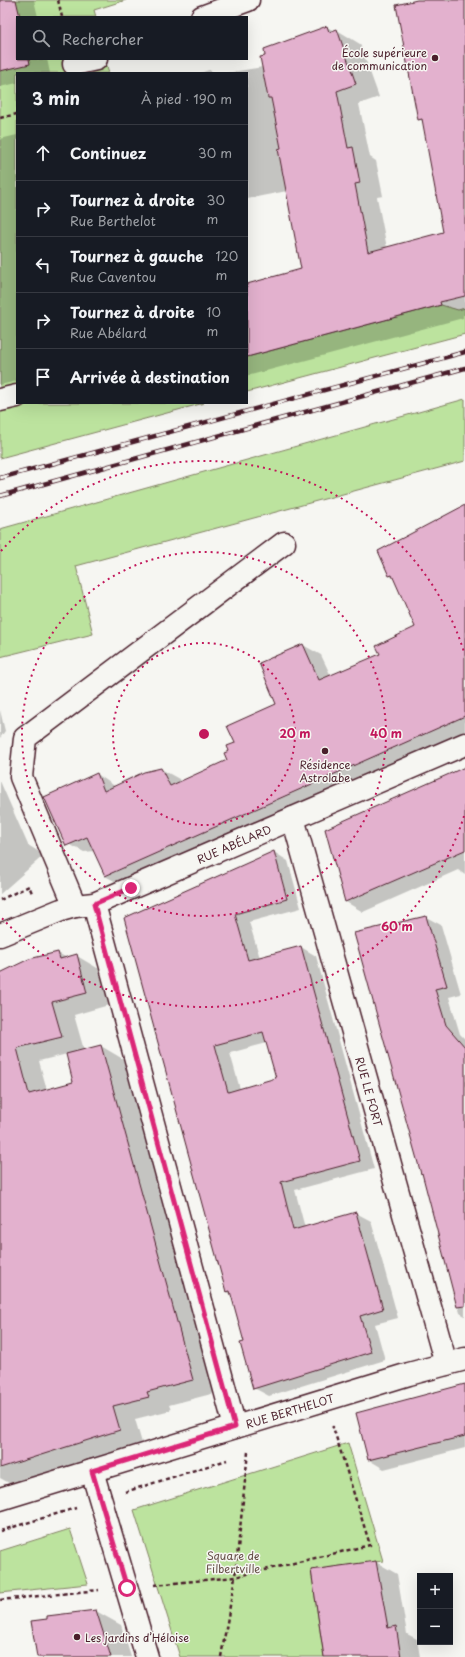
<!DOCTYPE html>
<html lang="fr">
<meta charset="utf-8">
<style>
:root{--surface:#171b24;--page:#242831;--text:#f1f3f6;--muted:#9ea1a6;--line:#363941}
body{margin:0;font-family:"Playpen Sans",sans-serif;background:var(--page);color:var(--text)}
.controls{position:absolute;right:12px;bottom:12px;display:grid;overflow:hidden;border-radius:0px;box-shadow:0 4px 16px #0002}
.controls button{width:36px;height:36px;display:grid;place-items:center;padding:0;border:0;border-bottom:1px solid var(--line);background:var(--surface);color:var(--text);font:20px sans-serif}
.stop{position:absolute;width:12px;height:12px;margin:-9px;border:3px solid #db2777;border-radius:50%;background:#fff}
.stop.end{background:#db2777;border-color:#fff;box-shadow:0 1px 4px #0008}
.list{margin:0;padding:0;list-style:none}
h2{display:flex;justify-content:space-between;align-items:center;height:52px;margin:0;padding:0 16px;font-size:17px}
h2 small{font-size:13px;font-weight:400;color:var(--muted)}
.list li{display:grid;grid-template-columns:26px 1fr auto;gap:12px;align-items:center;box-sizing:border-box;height:56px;padding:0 16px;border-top:1px solid var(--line)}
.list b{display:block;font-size:15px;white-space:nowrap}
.list p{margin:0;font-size:13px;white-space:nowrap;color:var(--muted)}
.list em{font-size:13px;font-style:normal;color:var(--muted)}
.icon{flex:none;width:22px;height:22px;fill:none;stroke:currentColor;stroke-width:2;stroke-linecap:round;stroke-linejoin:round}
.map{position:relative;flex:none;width:465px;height:1657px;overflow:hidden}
.search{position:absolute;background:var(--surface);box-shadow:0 4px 16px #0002;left:16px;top:16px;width:232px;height:44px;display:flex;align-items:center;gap:10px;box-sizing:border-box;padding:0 14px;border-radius:0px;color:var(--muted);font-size:15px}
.panel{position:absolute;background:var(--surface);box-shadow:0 4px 16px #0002;left:16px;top:72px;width:232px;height:332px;border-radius:0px}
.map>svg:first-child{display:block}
.green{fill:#bce39e;stroke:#838164}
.shadow{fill:#0003;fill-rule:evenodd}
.building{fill:#e3b1ce;stroke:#4a1f2b;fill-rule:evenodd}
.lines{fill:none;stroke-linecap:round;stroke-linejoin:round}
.minor-casing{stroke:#4a1f2b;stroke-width:25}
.path{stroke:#4a1f2b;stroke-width:2.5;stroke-dasharray:4 3;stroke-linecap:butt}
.minor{stroke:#f6f6f2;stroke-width:22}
.rail-casing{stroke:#4a1f2b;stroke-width:4.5}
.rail{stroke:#f6f6f2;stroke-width:3;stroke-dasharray:9;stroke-linecap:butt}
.route{stroke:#db2777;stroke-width:5}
.ring{fill:none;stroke:#c2185b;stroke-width:2;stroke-dasharray:2 4}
.poi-dot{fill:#4a1f2b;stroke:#f6f6f2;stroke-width:1.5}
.labels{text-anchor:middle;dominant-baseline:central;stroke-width:3;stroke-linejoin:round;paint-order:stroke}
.poi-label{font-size:11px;fill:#4a1f2b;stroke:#f6f6f2;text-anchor:end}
.street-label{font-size:11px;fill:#4a1f2b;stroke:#f6f6f2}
.park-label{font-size:11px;fill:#665048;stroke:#f6f6f2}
.centre{fill:#c2185b;stroke:#f6f6f2;stroke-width:2}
.ring-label{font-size:12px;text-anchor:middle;font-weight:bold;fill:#c2185b;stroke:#f6f6f2;stroke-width:3;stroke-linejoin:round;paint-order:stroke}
</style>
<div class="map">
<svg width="465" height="1657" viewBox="0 0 465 1657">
<rect width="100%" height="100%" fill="#f6f6f2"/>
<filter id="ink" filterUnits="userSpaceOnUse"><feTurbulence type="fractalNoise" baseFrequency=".025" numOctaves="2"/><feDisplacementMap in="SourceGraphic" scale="8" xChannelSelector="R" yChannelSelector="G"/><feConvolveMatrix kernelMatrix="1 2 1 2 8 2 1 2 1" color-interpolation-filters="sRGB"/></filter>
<g filter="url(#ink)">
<path class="green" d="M0 0H126L94 10 96 17H17V59H105L109 73H17V403H204L0 458Z
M441 305 458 310 465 308V334L247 392V357Z
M465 399V461L76 566 93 634 0 657V529Z
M348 1443 383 1561 311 1570 324 1657H180L134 1510Z
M70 1529 88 1584 0 1593V1551Z"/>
<path class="shadow" d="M0 0H34L38 17H17V59H47L50 73H17V83L0 87Z
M421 0H465V315H463V318L247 376V285L303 270 287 191 247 199V73H226L263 67 266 57 327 27 334 31 337 30 360 44 379 97 359 104 370 157 376 161 383 196 377 197 387 248 444 232 424 122 419 119Z
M209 70 215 73H200Z
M17 135V381L0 385V139Z
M465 505V734L124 886 105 876 95 851 84 852 65 842 97 774 116 787 161 769 179 779 180 782 228 760 230 751 237 743 277 704 303 645 321 655 331 676 381 655 416 628 395 579 390 576 379 552Z
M0 710 5 731 0 738Z
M465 768V875L458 870 363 912 346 902 326 830Z
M0 781 28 845 44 855 0 894Z
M274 852 288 861 301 908 249 922 260 958 301 947 316 956 374 1169 295 1190 305 1228 356 1213 371 1221 398 1318 375 1324 385 1360 269 1396 254 1388 245 1343 232 1295 227 1292 125 918ZM267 1043 277 1079 240 1089 230 1053Z
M426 917 441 925 461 994 449 997 460 1034 465 1039V1316L460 1313 397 1082Z
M58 953 67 958 77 956 99 969 109 1005 74 1015 84 1050 101 1046 123 1059 215 1393 169 1405 171 1410 135 1419 142 1443 11 1484 0 1478V973ZM67 1054 74 1083 47 1090 39 1061Z
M465 1385V1448L384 1469 369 1460Z
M376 1562 397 1574 407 1634 417 1639 420 1657H325Z
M96 1611 121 1625 131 1657H38Z"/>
<path class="building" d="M0 0H16L20 17H17V59H29L30 64 0 71Z
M417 0H465V296L440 302 441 305 247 357V284L301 269 278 149 281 148 271 98H268L260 57 265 56 264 49 327 26 329 32 337 29 356 84 337 91 348 148 353 147 360 183 355 184 368 252 443 232 422 119 418 120 396 5Z
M465 505V716L105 876 87 837 66 846 44 797 97 773 104 791 144 772 161 768 170 786 227 760 224 753 229 751 227 746 235 743 227 726 276 704 259 663 303 644 319 680 380 654 376 646 415 627 392 575 389 576 378 551Z
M465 767V850L345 902 325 829Z
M274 851 287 899 235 914 248 960 301 946 360 1161 281 1182 293 1230 356 1212 383 1309 360 1316 371 1352 253 1389 240 1343 244 1342 230 1291 226 1292 124 918ZM263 1032 276 1078 228 1092 215 1045Z
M426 916 447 986 435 989 446 1025 465 1047V1306L457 1307 422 1173 421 1174 354 933Z
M58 952 60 959 77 954 87 993 52 1002 62 1037 17 1048 29 1094 73 1082 66 1054 101 1045 193 1380 147 1392 149 1397 113 1406 120 1430 0 1468V973L29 959Z
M465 1384V1436L368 1460 356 1413Z
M376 1561 388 1628 396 1626 401 1657H324L311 1570Z
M96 1610 111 1657H37L31 1621 47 1619V1616Z"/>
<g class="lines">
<defs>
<g id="minor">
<path d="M202 17 248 0"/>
<path d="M74 64 96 59"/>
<path d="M0 400 17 396"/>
<path id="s1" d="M293 818 446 1364"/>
<path d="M94 904 235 1427"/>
<path d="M75 906 21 777 25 738 284 543"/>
<path id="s2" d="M0 935 61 910 75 906 94 904 465 744"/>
<path d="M92 1471 147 1657"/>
<path id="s3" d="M0 1499 409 1374 465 1359"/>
</g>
</defs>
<use href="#minor" class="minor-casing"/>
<path class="path" d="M58 0 62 17
M0 118 17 114
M0 900 29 886 32 893
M125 1492 227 1460
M0 1531 76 1508
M154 1585 235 1577 370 1545 333 1427 332 1428
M0 1600 99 1590
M221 1657 235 1577 248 1452"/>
<use href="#minor" class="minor"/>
<defs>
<path id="rail" d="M0 478 465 352
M0 496 465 368"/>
</defs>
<use href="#rail" class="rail-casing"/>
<use href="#rail" class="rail"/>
</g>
</g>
<g class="lines" filter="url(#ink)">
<path class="route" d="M127 1588 92 1471 235 1427 94 904 131 888"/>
</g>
<g class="ring">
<circle cx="204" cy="734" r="91"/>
<circle cx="204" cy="734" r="182"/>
<path d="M464 816A273 273 0 0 1 1 917M1 551A273 273 0 0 1 464 652"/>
</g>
<g class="poi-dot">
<circle cx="435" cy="58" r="4"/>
<circle cx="325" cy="751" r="4"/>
<circle cx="77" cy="1637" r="4"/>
</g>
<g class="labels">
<g class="poi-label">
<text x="427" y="52">École supérieure<tspan x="427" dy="13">de communication</tspan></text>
<text x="325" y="764" text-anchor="middle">Résidence<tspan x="325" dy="13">Astrolabe</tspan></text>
<text x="85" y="1637" text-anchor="start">Les jardins d’Héloise</text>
</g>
<g class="street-label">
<text stroke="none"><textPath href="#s2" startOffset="252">RUE ABÉLARD</textPath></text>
<text stroke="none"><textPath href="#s1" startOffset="284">RUE LE FORT</textPath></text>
<text stroke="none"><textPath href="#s3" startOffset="303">RUE BERTHELOT</textPath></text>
</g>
<g class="park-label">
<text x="233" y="1555">Square de<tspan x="233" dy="13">Filbertville</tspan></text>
</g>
</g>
<circle cx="204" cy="734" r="6" class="centre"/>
<g class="ring-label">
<text x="295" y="738">20 m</text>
<text x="386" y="738">40 m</text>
<text x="397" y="931">60 m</text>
</g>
</svg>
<div class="controls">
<button>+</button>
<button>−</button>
</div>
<div class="stop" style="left:127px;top:1588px"></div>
<div class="stop end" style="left:131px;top:888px"></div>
<div class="search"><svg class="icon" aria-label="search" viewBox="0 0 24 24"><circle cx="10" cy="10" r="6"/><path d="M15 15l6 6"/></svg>Rechercher</div>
<section class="panel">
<h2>3 min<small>À pied · 190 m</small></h2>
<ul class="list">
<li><svg class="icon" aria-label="ahead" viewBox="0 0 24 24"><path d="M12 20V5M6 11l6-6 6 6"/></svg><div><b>Continuez</b></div><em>30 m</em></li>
<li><svg class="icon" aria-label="right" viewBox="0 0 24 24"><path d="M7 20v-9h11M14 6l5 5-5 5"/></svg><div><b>Tournez à droite</b><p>Rue Berthelot</p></div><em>30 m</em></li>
<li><svg class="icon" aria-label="left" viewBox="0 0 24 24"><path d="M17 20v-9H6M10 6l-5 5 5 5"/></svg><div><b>Tournez à gauche</b><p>Rue Caventou</p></div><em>120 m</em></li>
<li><svg class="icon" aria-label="right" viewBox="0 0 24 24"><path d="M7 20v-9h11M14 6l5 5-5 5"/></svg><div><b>Tournez à droite</b><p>Rue Abélard</p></div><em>10 m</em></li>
<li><svg class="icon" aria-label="arrive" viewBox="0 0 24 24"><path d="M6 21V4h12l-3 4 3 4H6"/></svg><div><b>Arrivée à destination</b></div></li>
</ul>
</section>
</div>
